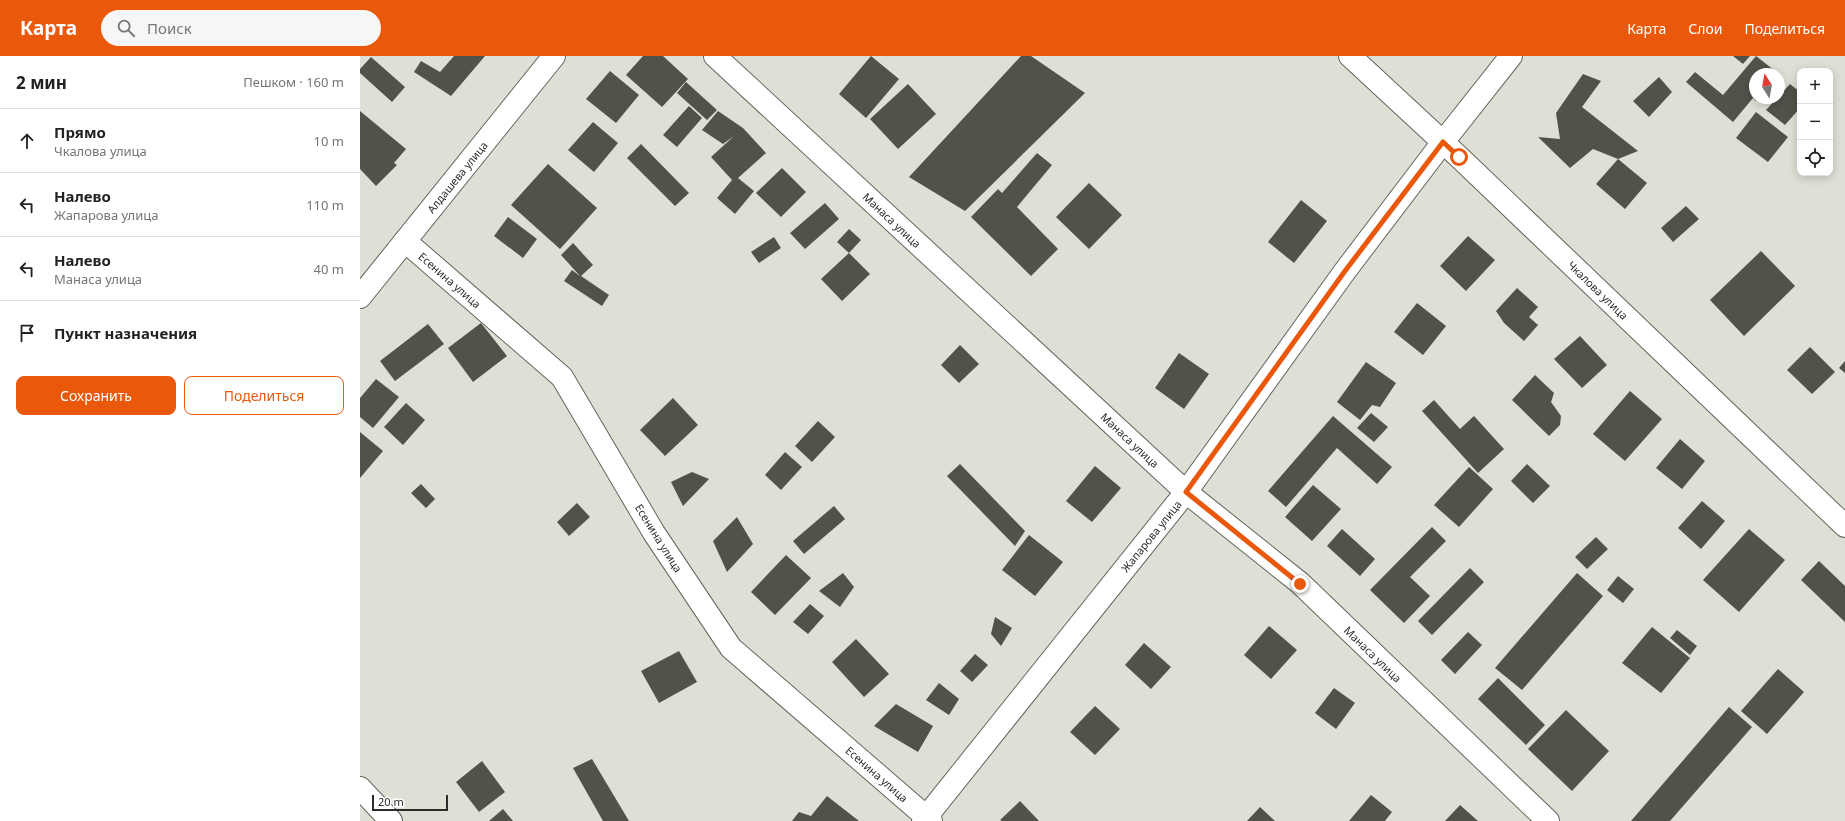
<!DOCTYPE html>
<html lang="ru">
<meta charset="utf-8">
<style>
:root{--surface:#fff;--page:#f6f6f6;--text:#222;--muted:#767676;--line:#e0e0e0;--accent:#ea580c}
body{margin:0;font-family:"Noto Sans",sans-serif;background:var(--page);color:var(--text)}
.controls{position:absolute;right:12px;top:12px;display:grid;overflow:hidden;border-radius:8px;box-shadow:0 2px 10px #0003}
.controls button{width:36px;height:36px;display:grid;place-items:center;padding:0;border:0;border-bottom:1px solid var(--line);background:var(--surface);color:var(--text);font:20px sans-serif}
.compass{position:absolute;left:1389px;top:12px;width:36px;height:36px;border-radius:50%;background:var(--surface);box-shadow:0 2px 10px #0003;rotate:349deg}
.scale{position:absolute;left:12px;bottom:10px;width:76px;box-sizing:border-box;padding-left:4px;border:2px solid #2b2c29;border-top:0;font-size:11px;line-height:14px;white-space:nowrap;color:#2b2c29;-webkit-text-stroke:3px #fff;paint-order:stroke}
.stop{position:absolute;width:12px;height:12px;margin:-9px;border:3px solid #ea580c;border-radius:50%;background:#fff}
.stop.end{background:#ea580c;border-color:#fff;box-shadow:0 1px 4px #0008}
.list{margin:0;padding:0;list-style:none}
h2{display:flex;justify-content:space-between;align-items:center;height:52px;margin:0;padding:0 16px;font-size:17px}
h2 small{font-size:13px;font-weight:400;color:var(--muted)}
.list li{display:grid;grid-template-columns:26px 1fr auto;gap:12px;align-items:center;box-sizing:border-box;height:64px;padding:0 16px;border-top:1px solid var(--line)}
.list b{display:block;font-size:15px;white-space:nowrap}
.list p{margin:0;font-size:13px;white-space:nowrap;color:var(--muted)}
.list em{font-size:13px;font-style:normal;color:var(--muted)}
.actions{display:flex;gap:8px;padding:12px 16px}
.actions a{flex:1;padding:9px 0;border:1px solid var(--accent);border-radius:8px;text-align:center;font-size:14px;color:var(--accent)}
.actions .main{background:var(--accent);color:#fff}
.icon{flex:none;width:22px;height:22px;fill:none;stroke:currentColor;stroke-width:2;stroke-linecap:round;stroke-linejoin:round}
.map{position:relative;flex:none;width:1485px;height:765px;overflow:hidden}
header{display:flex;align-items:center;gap:24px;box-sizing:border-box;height:56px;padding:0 20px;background:var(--accent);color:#fff}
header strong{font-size:19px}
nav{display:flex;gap:22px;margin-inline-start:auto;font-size:14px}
.search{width:280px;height:36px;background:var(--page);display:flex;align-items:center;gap:10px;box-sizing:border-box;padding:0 14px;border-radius:22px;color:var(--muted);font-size:15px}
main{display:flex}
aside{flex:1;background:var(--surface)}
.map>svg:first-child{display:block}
.building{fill:#51534a}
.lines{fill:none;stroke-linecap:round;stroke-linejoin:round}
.street-casing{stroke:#64665d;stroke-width:24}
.secondary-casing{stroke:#64665d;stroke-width:24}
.street{stroke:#fff;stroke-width:22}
.secondary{stroke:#fff;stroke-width:22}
.route{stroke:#ea580c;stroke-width:5}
.labels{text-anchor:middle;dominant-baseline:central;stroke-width:4;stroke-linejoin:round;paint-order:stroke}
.street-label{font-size:11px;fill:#2b2c29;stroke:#fff}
</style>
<header>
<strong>Карта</strong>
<div class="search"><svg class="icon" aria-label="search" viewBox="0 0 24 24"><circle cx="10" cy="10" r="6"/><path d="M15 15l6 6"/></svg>Поиск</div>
<nav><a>Карта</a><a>Слои</a><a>Поделиться</a></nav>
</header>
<main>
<aside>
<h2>2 мин<small>Пешком · 160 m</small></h2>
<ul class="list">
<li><svg class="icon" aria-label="ahead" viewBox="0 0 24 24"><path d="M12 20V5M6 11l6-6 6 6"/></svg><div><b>Прямо</b><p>Чкалова улица</p></div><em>10 m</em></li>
<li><svg class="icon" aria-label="left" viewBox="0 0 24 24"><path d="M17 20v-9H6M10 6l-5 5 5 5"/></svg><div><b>Налево</b><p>Жапарова улица</p></div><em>110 m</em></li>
<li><svg class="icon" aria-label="left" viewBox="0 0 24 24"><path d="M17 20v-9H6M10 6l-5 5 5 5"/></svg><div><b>Налево</b><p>Манаса улица</p></div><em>40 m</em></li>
<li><svg class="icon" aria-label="arrive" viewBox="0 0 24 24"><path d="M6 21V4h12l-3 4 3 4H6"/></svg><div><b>Пункт назначения</b></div></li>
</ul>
<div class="actions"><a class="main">Сохранить</a><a>Поделиться</a></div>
</aside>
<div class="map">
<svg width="1485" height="765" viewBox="0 0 1485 765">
<rect width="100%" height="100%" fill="#dee0d6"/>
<path class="building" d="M94 0H125L91 40 54 16 61 5 80 16Z
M283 0H303L328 23 302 51 266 19Z
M511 0 539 23 506 62 479 38Z
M661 0H671L725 37 605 155 549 121Z
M1373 0H1390L1383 8Z
M1396 0 1419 18H1395V42H1399L1396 45 1393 42 1373 66 1326 26 1335 16 1363 39Z
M11 1 45 31 32 46 0 17V13Z
M250 15 279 39 256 67 226 43Z
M1223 18 1241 25 1222 51 1278 95 1258 103 1233 93 1210 112 1178 81 1200 83 1196 57Z
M1299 21 1312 36 1289 61 1273 45Z
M326 26 357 54 347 64 317 37Z
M548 28 576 58 538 93 510 63Z
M1430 28 1440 36V52L1425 69 1406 54Z
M329 50 342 62 317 91 303 79Z
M0 55 46 93 34 107 37 109 16 130 0 113Z
M358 55 383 72 406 97 378 122 394 135 375 158 357 142 372 124 351 101 374 80 363 88 342 74Z
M1396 56 1428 81 1408 106 1376 82Z
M233 66 258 87 234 116 208 94Z
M281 88 329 137 315 150 267 102Z
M677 97 692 109 657 151 698 193 671 220 611 161 638 133 642 137Z
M1258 103 1287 127 1265 153 1236 128Z
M188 108 237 152 200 193 151 149Z
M422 112 446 136 421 161 396 137Z
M729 127 762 159 729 193 696 161Z
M941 144 967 165 934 207 908 186Z
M465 147 479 163 445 193 430 177Z
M1326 150 1339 163 1313 186 1301 172Z
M148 161 177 183 163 202 134 180Z
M489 173 501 184 489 197 477 186Z
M1108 180 1135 204 1106 235 1080 210Z
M414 181 421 192 399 207 391 196Z
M213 187 233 209 221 220 249 239 242 250 204 225 212 214 220 220 201 199Z
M1401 195 1435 230 1384 280 1350 244Z
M489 197 510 218 482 245 461 223Z
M1157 232 1178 251 1169 261 1178 269 1164 285 1144 267 1136 255Z
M1057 247 1086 270 1063 299 1034 276Z
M121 267 147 300 113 326 88 292Z
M68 268 84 288 35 325 20 305Z
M1220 280 1247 309 1222 332 1194 303Z
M600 289 619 308 599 327 581 309Z
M1450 291 1475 316 1452 338 1427 314Z
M819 297 849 318 824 353 795 332Z
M1485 305V317L1479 312Z
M1006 306 1036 327 1020 351 1012 349 1000 364 977 346Z
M1175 319 1194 337 1191 346 1201 360 1200 369 1189 380 1152 344Z
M16 323 39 341 13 372 0 361V342Z
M1270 335 1302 363 1265 405 1233 378Z
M313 342 338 369 305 400 280 374Z
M1074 344 1100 373 1114 360 1144 393 1118 417 1062 355Z
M46 347 65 364 43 389 24 371Z
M1011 357 1028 371 1014 386 997 372Z
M973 360 1032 411 1017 428 977 392 926 451 908 435Z
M458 365 475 381 452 406 435 390Z
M0 376 23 395 0 422Z
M1320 383 1345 405 1322 433 1296 412Z
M425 396 442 411 421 434 405 419Z
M600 408 665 475 655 490 587 420Z
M1167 408 1190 430 1173 447 1151 425Z
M735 410 761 432 732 466 706 445Z
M1109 411 1133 433 1099 471 1074 449Z
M332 416 349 423 323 450 311 426Z
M61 428 75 443 66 452 51 437Z
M953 429 981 453 952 485 925 461Z
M1342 445 1365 465 1341 493 1318 472Z
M217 447 230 461 209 480 197 466Z
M474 450 485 463 444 498 433 485Z
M377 461 393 488 367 516 353 485Z
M1072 471 1086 485 1050 521 1070 540 1044 567 1010 534Z
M982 473 1015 503 1000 520 967 490Z
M1389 473 1425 504 1379 556 1343 524Z
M669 479 703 506 675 540 642 514Z
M1236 481 1248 493 1227 513 1215 501Z
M426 499 451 522 415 559 391 536Z
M1459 505 1485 530V566L1441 524Z
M1110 512 1124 526 1072 579 1058 565Z
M483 517 494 531 480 551 459 535Z
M1217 517 1243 540 1162 634 1135 612Z
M1258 520 1274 533 1263 547 1247 534Z
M450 548 464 560 448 578 433 566Z
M635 561 652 572 641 590 631 578Z
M909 570 937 594 911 623 884 599Z
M1292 571 1330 602 1301 637 1262 607Z
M1317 574 1337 590 1330 599 1310 582Z
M1108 576 1122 589 1095 618 1081 604Z
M496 583 529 618 504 641 472 606Z
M784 587 811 611 791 633 765 609Z
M319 595 337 626 299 647 281 615Z
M615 598 628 609 612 626 600 615Z
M1418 613 1444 636 1407 678 1381 655Z
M1138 622 1185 669 1166 689 1118 643Z
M579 627 599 643 589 659 566 644Z
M974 632 995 647 976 673 955 657Z
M536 648 573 670 558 696 514 670Z
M735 650 760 673 735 699 710 676Z
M1369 651 1392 671 1310 765H1271Z
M1206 654 1249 695 1212 735 1168 693Z
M232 703 269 765H243L213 712Z
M122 705 145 736 119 756 96 726Z
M1011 739 1032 756 1025 765H989Z
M467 740 499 765H432L439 756 451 760Z
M660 745 679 765H642L640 764Z
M1100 749 1118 765H1085Z
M900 751 915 765H887Z
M143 753 153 765H129Z"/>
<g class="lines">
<defs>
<path id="street" d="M355 0 826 436 940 527 1188 765
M990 0 1099 101 1485 470
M45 185 202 321 294 477 371 592 571 765
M0 732 31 765
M563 765 826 436 985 215 1083 86 1151 0"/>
<path id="secondary" d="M0 241 194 0"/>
</defs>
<use href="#street" class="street-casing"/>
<use href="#secondary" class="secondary-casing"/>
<use href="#street" class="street"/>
<use href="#secondary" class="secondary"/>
</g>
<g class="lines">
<path class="route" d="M940 528 826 436 985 215 1083 86 1099 101"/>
</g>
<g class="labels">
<g class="street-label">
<text transform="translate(97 121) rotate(-51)">Алдашева улица</text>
<text transform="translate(532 164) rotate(43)">Манаса улица</text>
<text transform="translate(90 224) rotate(41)">Есенина улица</text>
<text transform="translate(1238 234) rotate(44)">Чкалова улица</text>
<text transform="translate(770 384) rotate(43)">Манаса улица</text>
<text transform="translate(791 480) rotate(-51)">Жапарова улица</text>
<text transform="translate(299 482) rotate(58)">Есенина улица</text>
<text transform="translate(1013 598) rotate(44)">Манаса улица</text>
<text transform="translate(517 718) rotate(41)">Есенина улица</text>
</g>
</g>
</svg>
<div class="controls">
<button>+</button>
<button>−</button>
<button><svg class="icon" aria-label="locate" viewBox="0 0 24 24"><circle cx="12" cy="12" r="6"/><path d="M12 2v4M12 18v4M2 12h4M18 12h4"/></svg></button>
</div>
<svg class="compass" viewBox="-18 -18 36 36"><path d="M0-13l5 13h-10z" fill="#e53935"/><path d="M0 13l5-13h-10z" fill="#767676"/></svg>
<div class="scale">20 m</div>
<div class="stop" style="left:1099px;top:101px"></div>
<div class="stop end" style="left:940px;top:528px"></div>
</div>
</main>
